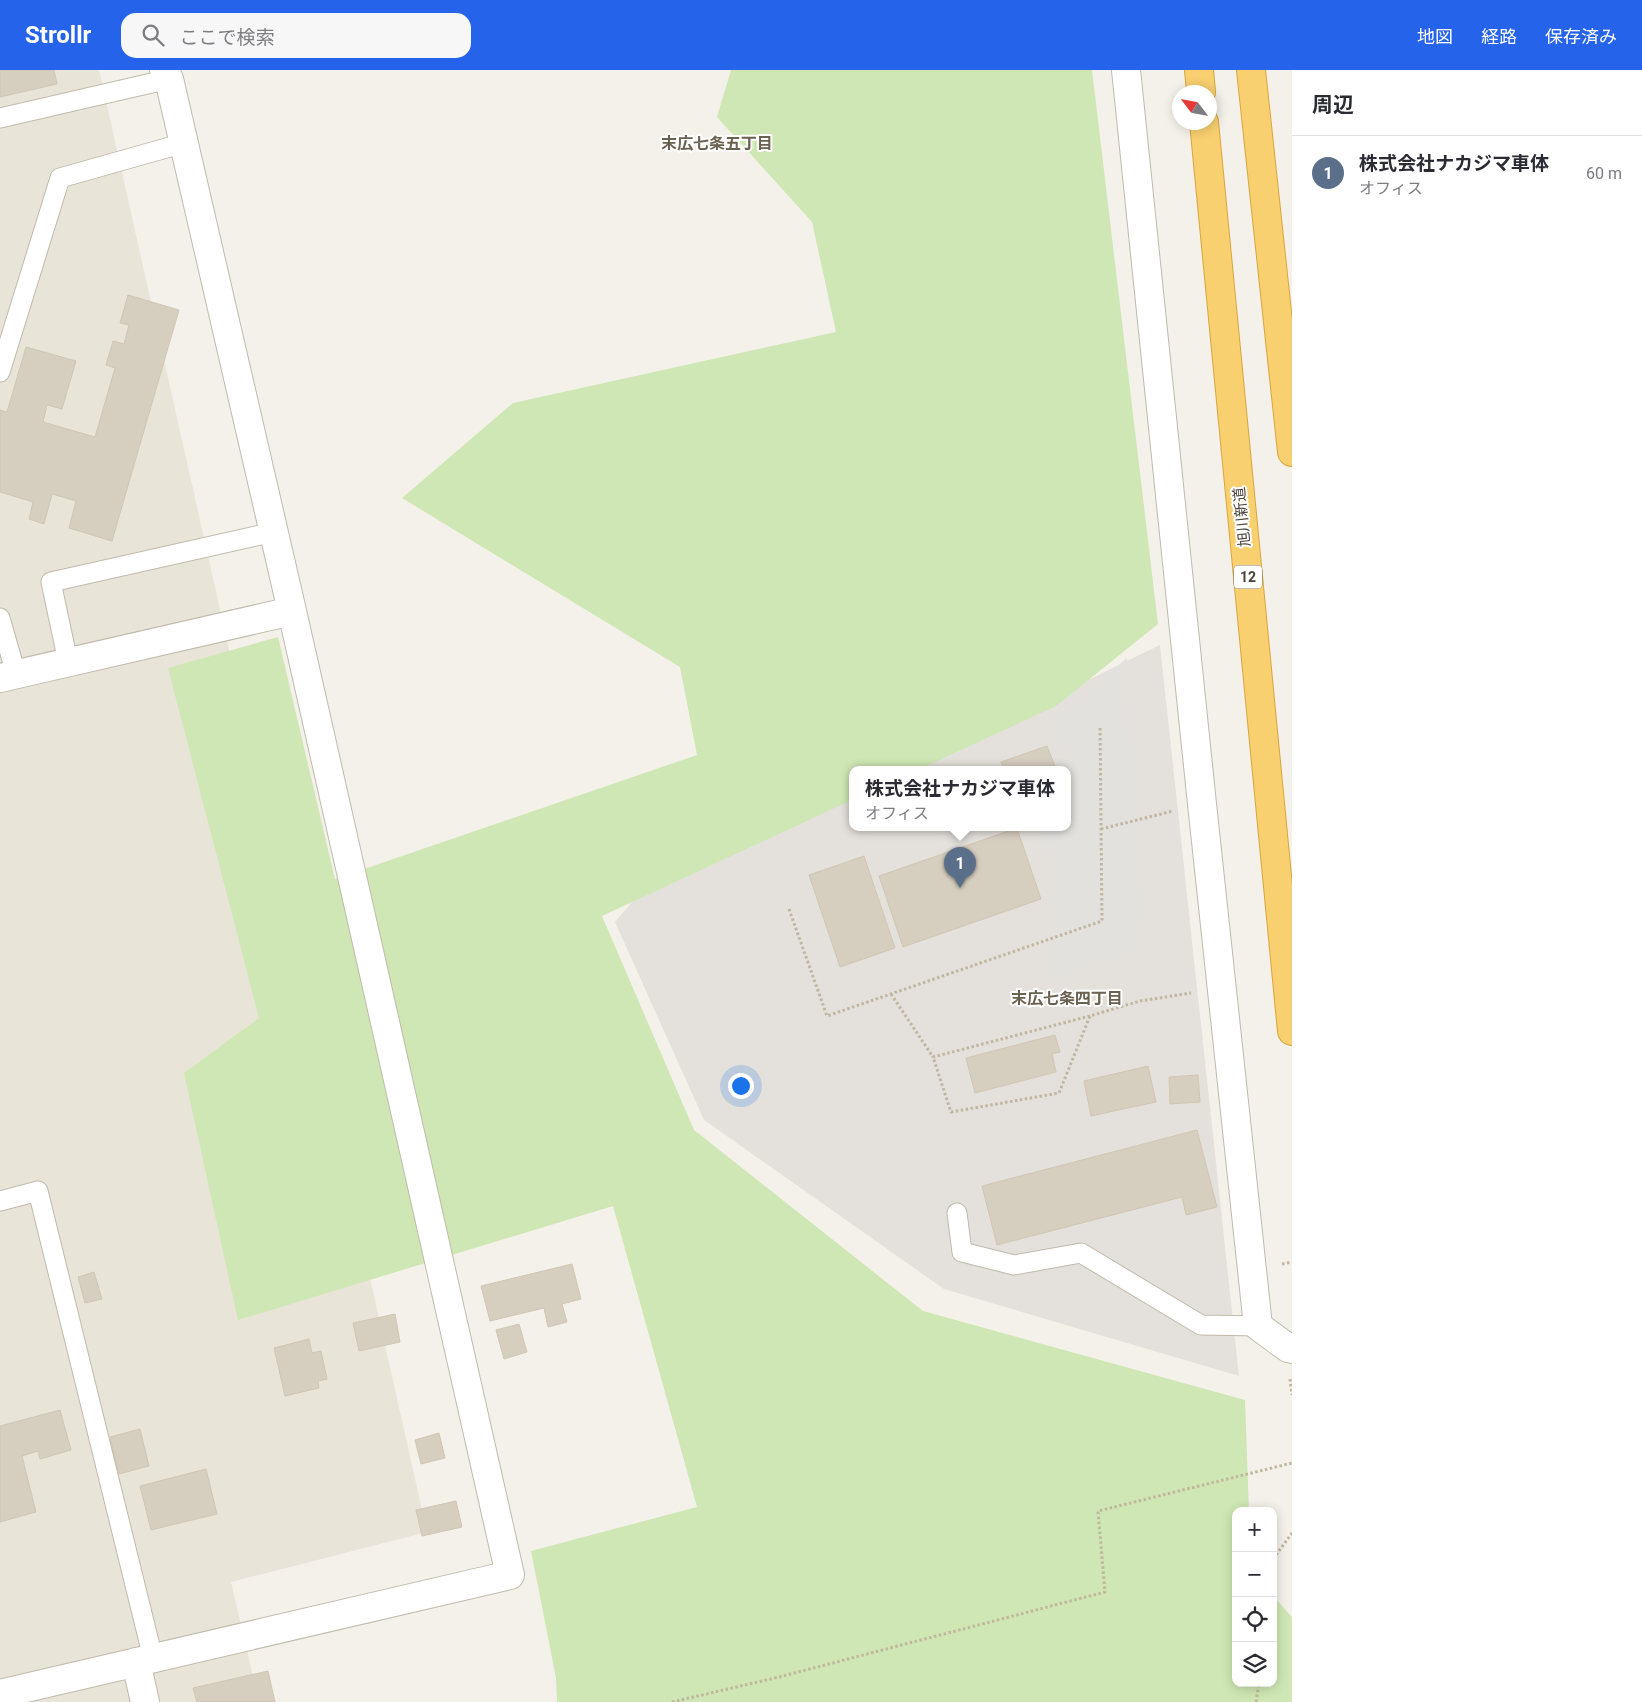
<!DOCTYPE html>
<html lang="ja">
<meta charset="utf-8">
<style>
:root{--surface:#fff;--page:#f7f7f7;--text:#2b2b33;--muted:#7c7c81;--line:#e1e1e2;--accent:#2563eb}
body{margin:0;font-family:Roboto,"Noto Sans JP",sans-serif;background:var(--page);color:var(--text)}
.controls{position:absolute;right:15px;bottom:15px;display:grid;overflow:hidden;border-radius:10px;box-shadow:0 2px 12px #0003}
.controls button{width:45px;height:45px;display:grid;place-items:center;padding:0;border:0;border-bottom:1px solid var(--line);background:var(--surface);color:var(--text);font:25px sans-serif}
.compass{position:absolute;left:1172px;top:15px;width:45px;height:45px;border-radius:50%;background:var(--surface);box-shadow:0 2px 12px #0003;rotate:302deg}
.you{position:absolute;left:740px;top:1015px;width:18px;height:18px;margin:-12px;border:4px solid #fff;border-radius:50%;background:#1a73e8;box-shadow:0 0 0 8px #1a73e833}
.badge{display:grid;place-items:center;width:32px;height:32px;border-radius:50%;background:var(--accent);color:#fff;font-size:16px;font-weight:700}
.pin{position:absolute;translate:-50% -41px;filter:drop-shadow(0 1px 2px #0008)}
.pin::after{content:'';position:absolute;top:26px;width:18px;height:15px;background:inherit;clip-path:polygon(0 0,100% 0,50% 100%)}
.popup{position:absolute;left:849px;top:696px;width:222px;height:65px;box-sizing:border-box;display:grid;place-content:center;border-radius:10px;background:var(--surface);filter:drop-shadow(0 1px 4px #0005);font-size:16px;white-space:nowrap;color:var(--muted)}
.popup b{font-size:19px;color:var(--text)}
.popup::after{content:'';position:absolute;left:50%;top:100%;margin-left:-10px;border:10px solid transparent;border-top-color:var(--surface)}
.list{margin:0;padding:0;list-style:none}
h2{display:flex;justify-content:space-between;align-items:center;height:65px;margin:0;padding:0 20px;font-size:21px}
h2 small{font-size:16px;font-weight:400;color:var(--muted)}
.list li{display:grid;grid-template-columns:32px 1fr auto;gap:15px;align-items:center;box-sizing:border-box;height:75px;padding:0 20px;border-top:1px solid var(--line)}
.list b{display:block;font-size:19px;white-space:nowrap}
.list p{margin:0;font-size:16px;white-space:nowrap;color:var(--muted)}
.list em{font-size:16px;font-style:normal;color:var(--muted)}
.icon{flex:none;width:28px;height:28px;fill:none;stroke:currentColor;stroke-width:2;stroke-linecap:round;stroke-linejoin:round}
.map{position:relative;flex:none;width:1292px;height:1632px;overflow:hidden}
header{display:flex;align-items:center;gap:30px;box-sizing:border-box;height:70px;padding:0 25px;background:var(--accent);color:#fff}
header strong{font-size:24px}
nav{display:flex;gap:28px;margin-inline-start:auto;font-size:18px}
.search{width:350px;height:45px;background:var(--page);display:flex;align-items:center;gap:12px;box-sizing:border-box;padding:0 18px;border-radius:15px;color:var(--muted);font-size:19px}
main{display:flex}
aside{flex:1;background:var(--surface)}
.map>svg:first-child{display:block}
.residential{fill:#e8e4d8}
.industrial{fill:#e4e0db}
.green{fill:#cfe7b4}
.parking{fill:#e3e1de}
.building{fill:#d6cebf;stroke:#d0c6b3}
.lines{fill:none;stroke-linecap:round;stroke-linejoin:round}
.lane-casing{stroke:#c0baac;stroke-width:21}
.street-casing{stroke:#c0baac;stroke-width:30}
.highway-casing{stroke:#d9a53f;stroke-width:30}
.path{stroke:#c1b69e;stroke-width:3;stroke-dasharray:2.5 2.5;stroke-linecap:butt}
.lane{stroke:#fff;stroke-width:19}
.street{stroke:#fff;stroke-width:28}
.highway{stroke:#f9d070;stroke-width:28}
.labels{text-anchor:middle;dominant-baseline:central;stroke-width:4;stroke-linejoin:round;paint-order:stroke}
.shield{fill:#fff;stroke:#7f7b74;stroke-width:1}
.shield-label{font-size:14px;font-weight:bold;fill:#484238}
.street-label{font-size:15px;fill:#484238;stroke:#fff}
.neighbourhood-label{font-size:16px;font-weight:bold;fill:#6b6150;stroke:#fff}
</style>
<header>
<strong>Strollr</strong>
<div class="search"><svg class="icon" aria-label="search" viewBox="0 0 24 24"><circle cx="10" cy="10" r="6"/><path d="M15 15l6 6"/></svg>ここで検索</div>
<nav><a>地図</a><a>経路</a><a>保存済み</a></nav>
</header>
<main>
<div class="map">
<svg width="1292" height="1632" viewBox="0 0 1292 1632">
<rect width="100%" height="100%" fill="#f4f1ea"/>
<path class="residential" d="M0 0H99L427 1462 231 1512 259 1632H0Z"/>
<path class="industrial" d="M1160 575 1239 1306 944 1219 704 1050 615 852 633 831 852 725V757H1068V699H905Z"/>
<path class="green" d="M731 0H1092L1158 554 1056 636 920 699H852V730L602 846 694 1060 923 1241 1245 1330 1249 1441H1236V1613H1273V1526L1292 1547V1632H557L556 1608 531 1481 697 1437 613 1136 238 1250 184 1003 259 948 168 598 278 567 335 809 697 685 680 597 402 428 513 333 836 262 812 152 717 47Z"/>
<path class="parking" d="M1127 588 1143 875 1052 910 1047 789 1041 757H1068V727L1077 720 1052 652Z"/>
<path class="building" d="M0 0H54L57 14 0 27Z
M128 225 179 240 112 471 69 458 76 431 52 424 44 454 29 449 33 432 0 422V340L7 342 26 277 76 291 62 339 47 335 43 352 95 367 115 298 106 295 113 271 124 274 129 255 120 253Z
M1047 676 1056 699H1004L1001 692Z
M1017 758 1041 829 903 877 879 806Z
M864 786 895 878 840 897 809 805Z
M1055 965 1060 982 1052 984 1056 1002 975 1023 966 988Z
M1148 996 1156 1032 1091 1046 1084 1011Z
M1198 1005 1200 1032 1170 1034 1169 1007Z
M1197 1060 1217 1137 1186 1145 1182 1127 997 1175 982 1116Z
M572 1194 581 1229 562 1234 567 1252 548 1257 544 1238 490 1251 481 1216Z
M94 1202 102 1229 85 1233 78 1207Z
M395 1244 400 1272 359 1281 353 1253Z
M519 1254 527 1282 504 1289 496 1260Z
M309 1269 312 1283 321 1281 327 1309 318 1311 319 1318 285 1326 274 1278Z
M60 1340 71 1380 40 1389 38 1381 22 1386 36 1442 0 1452V1356Z
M140 1359 149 1396 119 1404 110 1367Z
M439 1363 445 1388 421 1394 415 1370Z
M206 1399 217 1444 151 1460 140 1416Z
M456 1431 462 1457 422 1466 416 1440Z
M268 1601 275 1632H197L193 1618Z"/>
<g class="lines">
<defs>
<path id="lane" d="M0 48 169 9
M0 302 60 108 184 73
M0 548 16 604
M68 592 51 512 274 462
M0 1131 38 1121 153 1588
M957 1143 962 1182 1014 1195 1081 1183 1201 1255 1258 1256"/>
<path id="street" d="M1126 0 1202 734 1258 1256 1288 1278 1292 1279
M0 608 292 541
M136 1592 145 1632
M0 1624 510 1505 292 541 169 9 164 0"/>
<path id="highway" d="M1199 0 1201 22
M1251 0 1292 382
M1204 52 1292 961"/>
</defs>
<use href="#lane" class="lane-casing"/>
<use href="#street" class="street-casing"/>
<use href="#highway" class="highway-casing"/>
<path class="path" d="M1101 759 1173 741
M789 839 827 946 1102 851 1100 656
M891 924 933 987
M1090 946 933 987 951 1042 1059 1023 1090 946 1140 931 1191 923
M1282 1194 1292 1192
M1290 1309 1292 1325
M1273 1489 1292 1463
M672 1632 779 1607 1105 1522 1098 1441 1292 1393
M1256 1632 1259 1613"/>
<use href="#lane" class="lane"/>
<use href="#street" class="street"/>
<use href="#highway" class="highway"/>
</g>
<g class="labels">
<rect class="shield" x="1234" y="495.5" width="28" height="23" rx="4"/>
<g class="shield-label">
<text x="1248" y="507">12</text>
</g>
<g class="street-label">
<text transform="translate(1242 447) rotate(-96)">旭川新道</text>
</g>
<g class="neighbourhood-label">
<text x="717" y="73">末広七条五丁目</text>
<text x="1067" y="928">末広七条四丁目</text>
</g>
</g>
</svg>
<div class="controls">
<button>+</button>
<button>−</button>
<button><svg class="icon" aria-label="locate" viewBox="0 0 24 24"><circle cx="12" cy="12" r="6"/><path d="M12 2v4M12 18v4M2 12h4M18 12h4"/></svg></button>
<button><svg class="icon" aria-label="layers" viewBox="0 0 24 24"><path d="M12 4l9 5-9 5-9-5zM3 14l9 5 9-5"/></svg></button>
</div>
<svg class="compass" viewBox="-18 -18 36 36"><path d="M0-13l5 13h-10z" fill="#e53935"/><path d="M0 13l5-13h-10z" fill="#7c7c81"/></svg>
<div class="you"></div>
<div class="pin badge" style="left:960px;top:818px;background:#5c6f8a">1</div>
<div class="popup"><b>株式会社ナカジマ車体</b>オフィス</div>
</div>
<aside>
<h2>周辺<small></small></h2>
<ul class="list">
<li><span class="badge" style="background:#5c6f8a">1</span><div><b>株式会社ナカジマ車体</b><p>オフィス</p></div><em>60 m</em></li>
</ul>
</aside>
</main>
